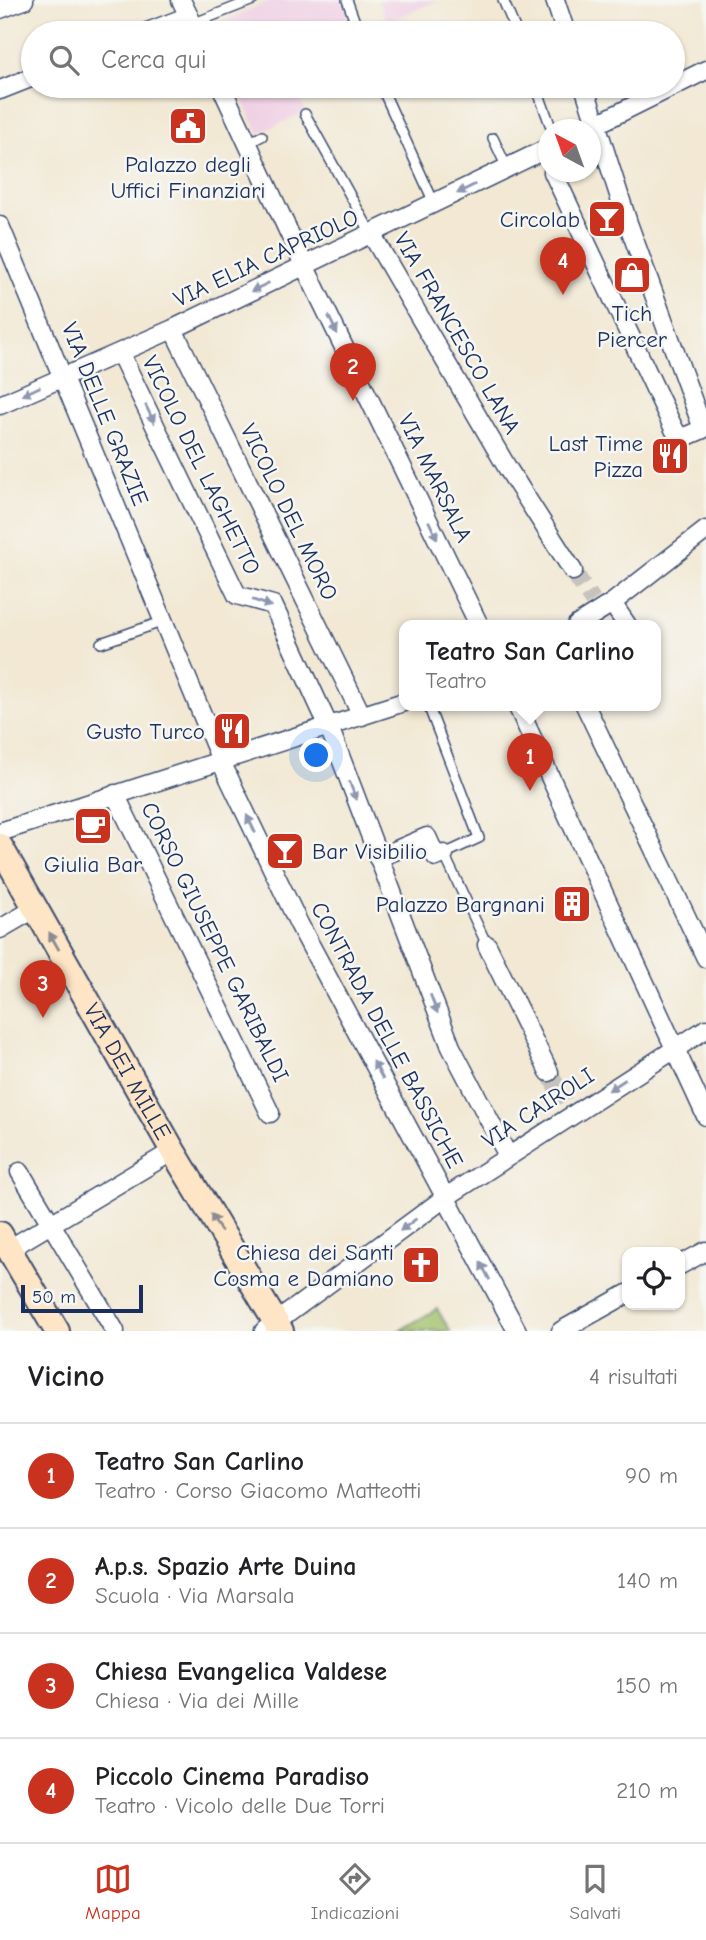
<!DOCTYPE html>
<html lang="it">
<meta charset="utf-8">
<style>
:root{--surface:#fff;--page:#f6f6f6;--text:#202124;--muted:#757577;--line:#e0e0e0;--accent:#c8321e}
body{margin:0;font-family:"Comic Neue",sans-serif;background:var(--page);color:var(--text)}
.controls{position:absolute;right:21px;bottom:21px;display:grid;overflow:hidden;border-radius:14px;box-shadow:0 2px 5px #0004}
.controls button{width:63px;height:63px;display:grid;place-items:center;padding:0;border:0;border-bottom:2px solid var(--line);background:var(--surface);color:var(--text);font:35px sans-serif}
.compass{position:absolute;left:538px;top:119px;width:63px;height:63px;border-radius:50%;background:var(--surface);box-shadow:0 2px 5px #0004;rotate:319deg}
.scale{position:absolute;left:21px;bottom:18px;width:122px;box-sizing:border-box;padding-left:7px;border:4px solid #1b2f5e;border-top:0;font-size:19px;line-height:24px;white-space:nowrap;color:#1b2f5e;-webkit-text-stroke:5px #f6f6f2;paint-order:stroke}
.you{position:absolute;left:317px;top:756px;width:24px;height:24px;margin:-18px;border:5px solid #fff;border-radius:50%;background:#1a73e8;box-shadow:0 0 0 10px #1a73e833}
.badge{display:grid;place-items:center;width:46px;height:46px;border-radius:50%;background:var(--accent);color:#fff;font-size:23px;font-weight:700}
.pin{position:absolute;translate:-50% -58px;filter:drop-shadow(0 2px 4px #0008)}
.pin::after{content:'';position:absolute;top:37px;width:24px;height:21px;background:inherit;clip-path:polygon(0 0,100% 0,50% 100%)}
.popup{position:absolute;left:399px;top:620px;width:262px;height:91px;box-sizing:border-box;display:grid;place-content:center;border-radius:14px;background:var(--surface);filter:drop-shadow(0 2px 5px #0005);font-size:23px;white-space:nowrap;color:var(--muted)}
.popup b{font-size:26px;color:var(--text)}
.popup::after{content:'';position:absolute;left:50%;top:100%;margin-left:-14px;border:14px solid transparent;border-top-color:var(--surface)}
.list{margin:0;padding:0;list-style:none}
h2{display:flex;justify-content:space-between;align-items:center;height:91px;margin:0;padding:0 28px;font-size:30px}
h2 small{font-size:23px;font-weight:400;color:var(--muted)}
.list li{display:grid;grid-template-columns:46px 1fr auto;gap:21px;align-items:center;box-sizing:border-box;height:105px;padding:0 28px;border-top:2px solid var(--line)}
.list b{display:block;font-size:26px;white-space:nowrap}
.list p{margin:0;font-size:23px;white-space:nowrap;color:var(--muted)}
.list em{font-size:23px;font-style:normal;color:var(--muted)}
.icon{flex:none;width:38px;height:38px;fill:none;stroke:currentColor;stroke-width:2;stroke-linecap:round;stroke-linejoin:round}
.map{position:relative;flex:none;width:706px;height:1331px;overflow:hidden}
.search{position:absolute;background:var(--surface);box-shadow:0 2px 5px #0004;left:21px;right:21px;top:21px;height:77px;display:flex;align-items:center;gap:18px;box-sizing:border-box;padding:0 24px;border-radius:38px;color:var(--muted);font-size:26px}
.sheet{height:511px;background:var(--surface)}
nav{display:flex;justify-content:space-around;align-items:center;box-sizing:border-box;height:98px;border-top:2px solid var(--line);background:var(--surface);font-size:19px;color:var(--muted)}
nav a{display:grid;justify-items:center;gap:4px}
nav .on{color:var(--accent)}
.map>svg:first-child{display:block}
.built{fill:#f0d0e4}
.green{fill:#a0c069;stroke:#5e7864;stroke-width:2}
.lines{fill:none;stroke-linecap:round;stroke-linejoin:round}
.minor-tunnel{stroke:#c7c3bc;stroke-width:18;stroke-dasharray:18 9;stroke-linecap:butt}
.service-casing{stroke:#3b4b70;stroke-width:12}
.minor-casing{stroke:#3b4b70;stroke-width:21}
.secondary-casing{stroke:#3b4b70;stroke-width:28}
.service{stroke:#fff;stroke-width:9}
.minor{stroke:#fff;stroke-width:18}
.secondary{stroke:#fde5c5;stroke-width:24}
.oneway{fill:#8d97ae}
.oneway2{fill:#8c8a92}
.labels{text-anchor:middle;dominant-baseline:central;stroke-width:5;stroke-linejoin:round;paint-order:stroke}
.poi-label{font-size:23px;fill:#1b2f5e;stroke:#f6f6f2;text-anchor:end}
.street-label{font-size:23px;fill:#1b2f5e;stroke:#f6f6f2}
</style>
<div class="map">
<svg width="706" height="1331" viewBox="0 0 706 1331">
<rect width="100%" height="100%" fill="#f6f6f2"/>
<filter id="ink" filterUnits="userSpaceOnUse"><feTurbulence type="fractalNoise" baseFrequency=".0143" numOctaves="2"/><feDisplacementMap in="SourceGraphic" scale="14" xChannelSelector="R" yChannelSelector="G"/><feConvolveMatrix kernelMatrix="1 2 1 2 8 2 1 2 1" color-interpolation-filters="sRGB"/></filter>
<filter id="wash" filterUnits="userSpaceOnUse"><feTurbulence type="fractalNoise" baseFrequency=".00686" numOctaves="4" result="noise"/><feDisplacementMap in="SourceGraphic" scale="28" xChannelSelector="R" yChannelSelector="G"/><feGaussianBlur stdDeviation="1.57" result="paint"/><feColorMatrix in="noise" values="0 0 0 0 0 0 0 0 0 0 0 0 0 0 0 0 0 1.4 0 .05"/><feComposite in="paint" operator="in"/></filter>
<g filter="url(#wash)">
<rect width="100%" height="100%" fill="#f2e8d3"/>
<path class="built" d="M272 0H343L356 33H210L208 28Z
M378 0H439L387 22Z
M236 86H293L306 111 259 134Z"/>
<path class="green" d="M437 1309 450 1331H399Z"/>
</g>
<g filter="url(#ink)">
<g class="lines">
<path class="minor-tunnel" d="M573 571 593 601
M549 1072 564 1102"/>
<defs>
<path id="service" d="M347 0 359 33
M503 0 517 33
M192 24 253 0
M381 86 435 205
M536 86 552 130
M305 114 372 235
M493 138 507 168
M248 143 262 136
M101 643 164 621
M428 705 479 838 444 854 487 945"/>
<path id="minor" d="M181 0 197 33
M555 0 566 33
M0 9 24 0
M145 33 189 16
M221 86 304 265 479 625
M0 90 33 77
M587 129 706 70
M553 172 674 429 680 439 703 429 628 223 584 86
M0 226 225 770 299 924 517 1331
M372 235 508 469 573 571
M173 329 362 716
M120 353 237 595 273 605 329 727 451 1047 508 1156
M0 405 173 329 548 148
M612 603 627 625
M577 625 612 603 706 530
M517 705 706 1116
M585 705 706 958
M115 794 270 1113
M0 832 404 702
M378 858 427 837 436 857 444 854
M0 929 36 908
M487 945 549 1072
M20 1172 115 1331
M9 1249 173 1151
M680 1265 706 1251
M264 1331 446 1197 706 1029
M561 1331 627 1294"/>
<g id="secondary">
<path id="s1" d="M0 846 173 1151 281 1331"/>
<path d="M0 1234 57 1331"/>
</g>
</defs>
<use href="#service" class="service-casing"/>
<use href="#minor" class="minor-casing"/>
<use href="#secondary" class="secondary-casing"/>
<use href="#service" class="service"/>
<use href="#minor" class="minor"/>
<use href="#secondary" class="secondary"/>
</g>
<defs><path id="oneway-solid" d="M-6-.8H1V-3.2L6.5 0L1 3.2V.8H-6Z" transform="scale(1.75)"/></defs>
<g class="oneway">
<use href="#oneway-solid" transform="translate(466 189) rotate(153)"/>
<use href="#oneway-solid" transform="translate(260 287) rotate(154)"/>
<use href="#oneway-solid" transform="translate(333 325) rotate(64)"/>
<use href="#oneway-solid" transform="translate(31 391) rotate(155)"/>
<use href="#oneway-solid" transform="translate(150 414) rotate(64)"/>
<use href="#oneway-solid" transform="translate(433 530) rotate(64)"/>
<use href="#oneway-solid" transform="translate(262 603) rotate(19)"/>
<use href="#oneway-solid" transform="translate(353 791) rotate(69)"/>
<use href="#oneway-solid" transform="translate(251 824) rotate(-116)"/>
<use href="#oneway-solid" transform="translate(434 1004) rotate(69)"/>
<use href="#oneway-solid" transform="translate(378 1070) rotate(-118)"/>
<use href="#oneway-solid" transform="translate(617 1085) rotate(147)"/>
<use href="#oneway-solid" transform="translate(408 1225) rotate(143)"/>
<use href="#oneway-solid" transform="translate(485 1271) rotate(-118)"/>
</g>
<g class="oneway2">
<use href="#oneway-solid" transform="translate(54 941) rotate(-119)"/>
<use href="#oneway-solid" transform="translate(216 1223) rotate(-121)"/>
</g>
</g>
<defs>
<symbol id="civic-square" viewBox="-11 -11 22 22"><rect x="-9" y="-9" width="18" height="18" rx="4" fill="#c8321e" stroke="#f6f6f2"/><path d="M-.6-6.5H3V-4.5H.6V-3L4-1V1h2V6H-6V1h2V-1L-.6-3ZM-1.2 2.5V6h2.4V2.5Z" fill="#fff"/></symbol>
<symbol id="bar-square" viewBox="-11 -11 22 22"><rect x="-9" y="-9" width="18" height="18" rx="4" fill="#c8321e" stroke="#f6f6f2"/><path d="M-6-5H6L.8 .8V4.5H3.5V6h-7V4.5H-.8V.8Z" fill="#fff"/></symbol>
<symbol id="shop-square" viewBox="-11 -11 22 22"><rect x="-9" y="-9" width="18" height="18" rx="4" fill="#c8321e" stroke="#f6f6f2"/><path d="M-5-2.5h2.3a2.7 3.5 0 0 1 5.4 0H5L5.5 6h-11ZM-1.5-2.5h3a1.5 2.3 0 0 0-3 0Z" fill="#fff"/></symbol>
<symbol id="restaurant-square" viewBox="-11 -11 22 22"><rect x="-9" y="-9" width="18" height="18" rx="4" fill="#c8321e" stroke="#f6f6f2"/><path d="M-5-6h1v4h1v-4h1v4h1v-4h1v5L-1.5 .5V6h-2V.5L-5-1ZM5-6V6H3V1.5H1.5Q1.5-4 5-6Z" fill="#fff"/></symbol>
<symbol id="cafe-square" viewBox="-11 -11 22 22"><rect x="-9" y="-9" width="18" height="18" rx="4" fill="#c8321e" stroke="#f6f6f2"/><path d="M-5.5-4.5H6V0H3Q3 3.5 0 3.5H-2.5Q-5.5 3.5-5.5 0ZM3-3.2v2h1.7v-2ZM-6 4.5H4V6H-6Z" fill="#fff"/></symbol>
<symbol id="building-square" viewBox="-11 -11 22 22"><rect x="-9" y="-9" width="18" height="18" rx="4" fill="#c8321e" stroke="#f6f6f2"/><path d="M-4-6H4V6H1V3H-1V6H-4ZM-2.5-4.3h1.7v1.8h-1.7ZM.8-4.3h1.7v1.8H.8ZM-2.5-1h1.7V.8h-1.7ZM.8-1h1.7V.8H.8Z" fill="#fff"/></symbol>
<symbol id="church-square" viewBox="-11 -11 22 22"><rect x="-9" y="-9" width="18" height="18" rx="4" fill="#c8321e" stroke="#f6f6f2"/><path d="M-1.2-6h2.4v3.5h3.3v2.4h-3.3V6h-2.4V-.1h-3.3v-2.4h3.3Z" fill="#fff"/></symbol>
</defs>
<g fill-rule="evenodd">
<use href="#civic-square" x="166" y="104" width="44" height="44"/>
<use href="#bar-square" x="585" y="197" width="44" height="44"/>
<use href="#shop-square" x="610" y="253" width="44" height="44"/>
<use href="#restaurant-square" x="648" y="434" width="44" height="44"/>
<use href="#restaurant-square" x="210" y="709" width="44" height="44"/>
<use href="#cafe-square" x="71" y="804" width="44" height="44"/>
<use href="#bar-square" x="263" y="829" width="44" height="44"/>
<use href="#building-square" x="550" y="882" width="44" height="44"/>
<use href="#church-square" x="399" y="1243" width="44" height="44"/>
</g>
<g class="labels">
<g class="poi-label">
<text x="188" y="164" text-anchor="middle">Palazzo degli<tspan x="188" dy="26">Uffici Finanziari</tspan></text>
<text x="580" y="219">Circolab</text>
<text x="632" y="313" text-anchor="middle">Tich<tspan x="632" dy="26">Piercer</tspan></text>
<text x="643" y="443">Last Time<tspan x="643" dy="26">Pizza</tspan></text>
<text x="205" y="731">Gusto Turco</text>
<text x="312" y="851" text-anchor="start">Bar Visibilio</text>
<text x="93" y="864" text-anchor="middle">Giulia Bar</text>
<text x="545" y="904">Palazzo Bargnani</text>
<text x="394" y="1252">Chiesa dei Santi<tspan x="394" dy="26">Cosma e Damiano</tspan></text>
</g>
<g class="street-label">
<text transform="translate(266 258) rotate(-25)">VIA ELIA CAPRIOLO</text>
<text transform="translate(457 333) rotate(60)">VIA FRANCESCO LANA</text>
<text transform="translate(105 414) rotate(68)">VIA DELLE GRAZIE</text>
<text transform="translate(201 465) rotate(64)">VICOLO DEL LAGHETTO</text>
<text transform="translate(435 478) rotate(64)">VIA MARSALA</text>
<text transform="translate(289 512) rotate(64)">VICOLO DEL MORO</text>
<text transform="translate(215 942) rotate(64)">CORSO GIUSEPPE GARIBALDI</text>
<text transform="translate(387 1035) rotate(62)">CONTRADA DELLE BASSICHE</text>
<text stroke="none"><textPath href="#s1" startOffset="259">VIA DEI MILLE</textPath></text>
<text transform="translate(538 1108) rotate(-33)">VIA CAIROLI</text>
</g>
</g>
</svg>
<div class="controls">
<button><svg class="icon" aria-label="locate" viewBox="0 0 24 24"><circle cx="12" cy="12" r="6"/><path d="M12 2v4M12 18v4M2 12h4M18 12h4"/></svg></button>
</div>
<svg class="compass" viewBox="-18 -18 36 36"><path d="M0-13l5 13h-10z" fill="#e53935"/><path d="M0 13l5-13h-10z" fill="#757577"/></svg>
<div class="scale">50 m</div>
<div class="you"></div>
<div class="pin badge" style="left:530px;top:791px">1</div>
<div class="popup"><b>Teatro San Carlino</b>Teatro</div>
<div class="pin badge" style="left:353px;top:401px">2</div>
<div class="pin badge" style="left:43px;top:1018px">3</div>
<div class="pin badge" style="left:563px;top:295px">4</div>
<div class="search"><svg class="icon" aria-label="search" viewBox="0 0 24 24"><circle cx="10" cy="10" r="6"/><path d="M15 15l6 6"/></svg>Cerca qui</div>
</div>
<section class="sheet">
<h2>Vicino<small>4 risultati</small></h2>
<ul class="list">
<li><span class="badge">1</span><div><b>Teatro San Carlino</b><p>Teatro · Corso Giacomo Matteotti</p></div><em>90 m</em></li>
<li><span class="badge">2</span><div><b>A.p.s. Spazio Arte Duina</b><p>Scuola · Via Marsala</p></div><em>140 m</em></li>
<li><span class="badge">3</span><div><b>Chiesa Evangelica Valdese</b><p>Chiesa · Via dei Mille</p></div><em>150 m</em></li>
<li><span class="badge">4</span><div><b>Piccolo Cinema Paradiso</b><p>Teatro · Vicolo delle Due Torri</p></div><em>210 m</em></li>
</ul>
</section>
<nav>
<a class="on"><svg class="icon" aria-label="map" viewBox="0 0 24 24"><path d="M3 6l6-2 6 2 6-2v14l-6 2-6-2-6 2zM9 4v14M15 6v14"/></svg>Mappa</a>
<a><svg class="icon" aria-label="directions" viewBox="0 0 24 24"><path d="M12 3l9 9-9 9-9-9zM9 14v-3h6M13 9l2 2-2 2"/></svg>Indicazioni</a>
<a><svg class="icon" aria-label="saved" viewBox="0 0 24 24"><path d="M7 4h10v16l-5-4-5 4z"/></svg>Salvati</a>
</nav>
